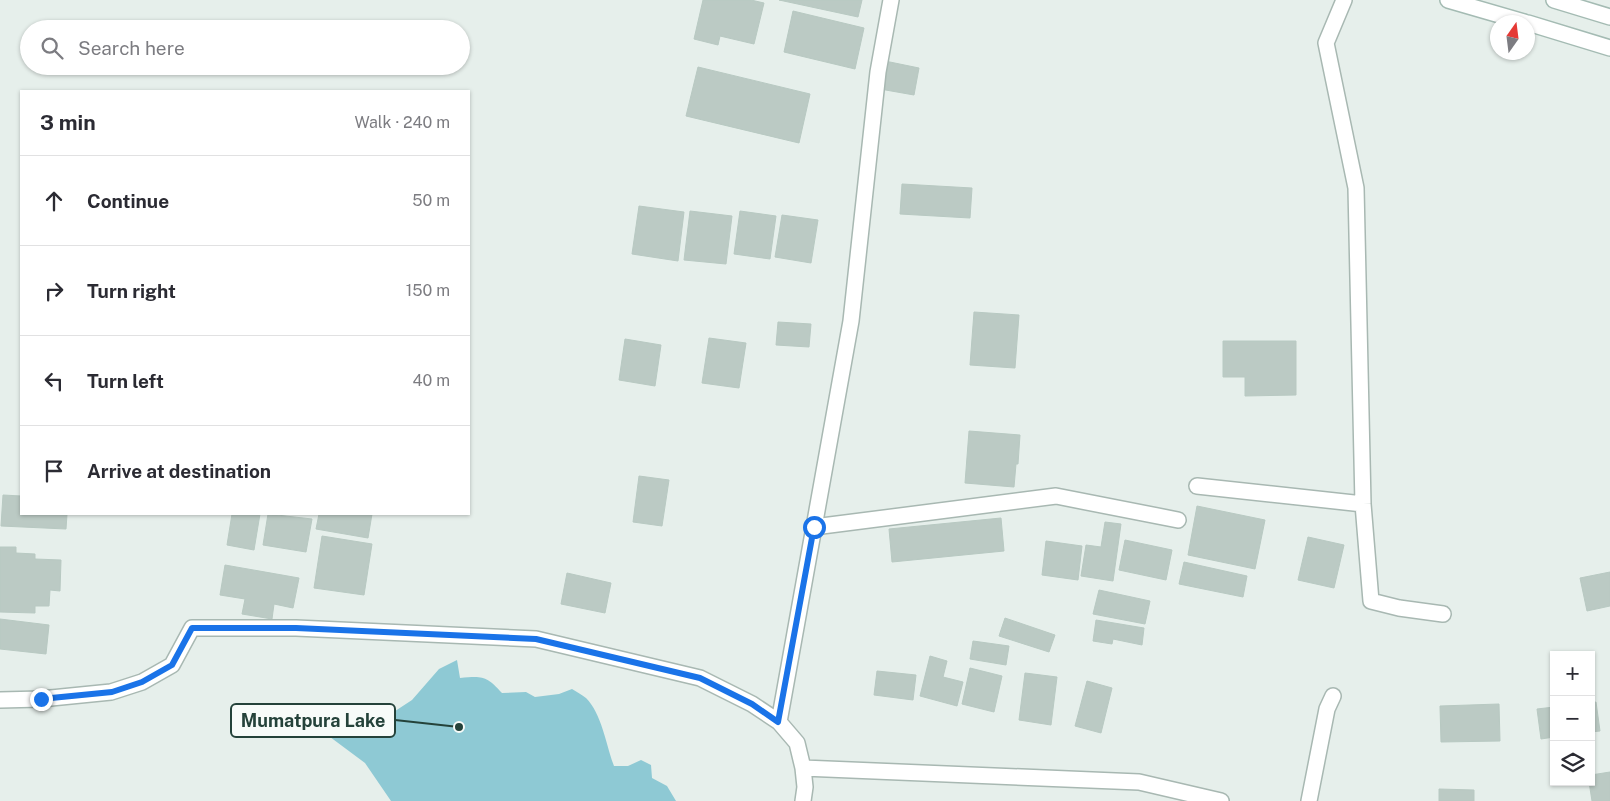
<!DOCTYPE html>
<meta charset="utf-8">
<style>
:root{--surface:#fff;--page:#f7f7f7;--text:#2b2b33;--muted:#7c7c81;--line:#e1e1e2}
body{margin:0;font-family:"Public Sans",sans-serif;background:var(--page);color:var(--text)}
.controls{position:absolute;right:15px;bottom:15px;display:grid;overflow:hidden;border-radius:0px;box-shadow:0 1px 4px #0004}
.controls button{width:45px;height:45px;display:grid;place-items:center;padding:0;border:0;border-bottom:1px solid var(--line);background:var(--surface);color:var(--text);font:25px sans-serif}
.compass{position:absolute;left:1490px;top:15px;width:45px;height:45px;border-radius:50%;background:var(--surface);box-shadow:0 1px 4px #0004;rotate:14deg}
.stop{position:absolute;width:15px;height:15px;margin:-11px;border:4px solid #1a73e8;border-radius:50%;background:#fff}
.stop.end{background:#1a73e8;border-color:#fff;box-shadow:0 1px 5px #0008}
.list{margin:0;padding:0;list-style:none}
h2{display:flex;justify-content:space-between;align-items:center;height:65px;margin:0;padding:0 20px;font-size:21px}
h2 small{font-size:16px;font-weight:400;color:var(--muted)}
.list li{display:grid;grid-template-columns:32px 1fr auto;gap:15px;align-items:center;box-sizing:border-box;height:90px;padding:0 20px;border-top:1px solid var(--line)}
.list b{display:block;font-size:19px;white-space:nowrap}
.list em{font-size:16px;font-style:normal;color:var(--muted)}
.icon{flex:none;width:28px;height:28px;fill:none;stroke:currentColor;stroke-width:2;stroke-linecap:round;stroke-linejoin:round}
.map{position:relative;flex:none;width:1610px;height:801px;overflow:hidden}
.search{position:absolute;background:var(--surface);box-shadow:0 1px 4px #0004;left:20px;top:20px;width:450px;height:55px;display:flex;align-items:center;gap:12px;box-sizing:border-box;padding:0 18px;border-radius:28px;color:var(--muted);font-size:19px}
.panel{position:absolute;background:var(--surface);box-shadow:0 1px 4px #0004;left:20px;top:90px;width:450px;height:425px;border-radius:0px}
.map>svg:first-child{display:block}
.water{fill:#8ec9d4}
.building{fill:#bbcac4;stroke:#b8c9c2}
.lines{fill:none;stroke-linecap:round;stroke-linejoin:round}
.street-casing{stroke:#a8b8b2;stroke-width:18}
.secondary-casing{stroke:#a4bbb3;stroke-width:18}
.street{stroke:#fff;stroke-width:15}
.secondary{stroke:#fff;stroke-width:15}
.route{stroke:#1a73e8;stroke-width:6}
.leader{fill:none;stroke:#24423a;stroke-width:2}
.callout-dot{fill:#24423a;stroke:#f7fbf9;stroke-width:2}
.callout{fill:#f7fbf9;stroke:#24423a;stroke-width:2}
.callout-label{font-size:18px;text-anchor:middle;font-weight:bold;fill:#24423a}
</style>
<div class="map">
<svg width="1610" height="801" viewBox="0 0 1610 801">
<rect width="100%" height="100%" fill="#e6efeb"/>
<path class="water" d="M457 660 460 678C484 676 486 676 502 693L526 692 535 697 559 694 572 689C577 692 582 695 586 698 602 714 606 745 614 766H628L641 760 651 765 652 778 667 786 676 801H391L365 763 322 731 310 718 340 706 386 717 412 700 439 669Z"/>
<path class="building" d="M703 0H751L764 3 754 44 720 36 718 45 694 39Z
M779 0H862L858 17Z
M793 11 864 28 855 69 784 52Z
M885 61 919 68 914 95 880 89Z
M698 67 810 94 799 143 686 116Z
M902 184 972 188 970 218 900 214Z
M639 206 684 212 678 261 632 254Z
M690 211 732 216 726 264 684 260Z
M740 211 776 216 770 259 734 254Z
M782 215 818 220 811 263 775 257Z
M974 312 1019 315 1015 368 970 365Z
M778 322 811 324 809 347 776 345Z
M709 338 746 343 739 388 702 383Z
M625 339 661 345 655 386 619 380Z
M1223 341H1296V395L1245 396V377H1223Z
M969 431 1020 435 1018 464H1016L1014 487 965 483Z
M639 476 669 480 662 526 633 522Z
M3 495 21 496V514H67L66 529 1 526Z
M1197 506 1265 520 1255 569 1188 555Z
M232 514H260L254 550 227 545Z
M268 514 312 519 306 552 263 545Z
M319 514H372L368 538 316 529Z
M1001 518 1004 551 892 562 889 529Z
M1105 522 1121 524 1113 581 1081 576 1086 545 1101 547Z
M322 536 372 544 364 595 314 588Z
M1308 537 1344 545 1334 588 1298 580Z
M1125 540 1172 550 1166 580 1119 570Z
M1046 541 1082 546 1078 580 1042 575Z
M0 547H16V553L35 554V559L61 560 60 591 50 590 49 606H35V613L0 612Z
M1184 562 1247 576 1243 597 1179 584Z
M225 565 299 578 293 608 274 604 272 619 242 614 245 599 220 595Z
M1610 572V606L1587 611 1580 578Z
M567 573 611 583 605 613 561 604Z
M1099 590 1150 601 1145 624 1093 614Z
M1005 618 1055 635 1049 652 999 636Z
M0 619 49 625 46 654 0 649Z
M1096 620 1144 628 1142 645 1113 639 1112 644 1093 641Z
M973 641 1009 646 1006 665 970 659Z
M930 656 947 661 943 677 963 682 957 706 920 696Z
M970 668 1002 676 994 712 962 704Z
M877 671 916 675 913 700 874 695Z
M1025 673 1057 677 1051 725 1019 720Z
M1087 681 1112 688 1101 733 1075 726Z
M1596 702 1600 731 1591 732V703Z
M1499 704 1500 741 1441 742 1440 706Z
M1554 707V737L1541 739 1537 709Z
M1610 772V801H1592L1589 782H1591V775Z
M1439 789 1474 790V801H1439Z"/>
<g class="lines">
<defs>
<path id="street" d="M1344 0 1326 43 1356 188 1363 504 1371 601 1399 608 1443 614
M1197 486 1363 504
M814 527 1056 496 1178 520
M0 700 41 699 111 692 142 682 172 665 192 628H296L536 639 700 678 752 704 779 722 797 743 803 768 805 787 803 801
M779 722 851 321 878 72 891 0
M803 768 1139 782 1221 801
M1309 801 1327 709 1333 696"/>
<path id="secondary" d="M1448 0 1524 22
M1554 0 1610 17
M1528 23 1610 48"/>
</defs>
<use href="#street" class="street-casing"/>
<use href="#secondary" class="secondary-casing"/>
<use href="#street" class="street"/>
<use href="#secondary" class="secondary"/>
</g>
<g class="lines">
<path class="route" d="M41 699 112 692 142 682 172 665 192 628H296L536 639 700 678 752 704 778 722 814 527"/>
</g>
<path class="leader" d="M459 727L395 720"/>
<circle class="callout-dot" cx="459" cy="727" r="5"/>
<rect class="callout" x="231" y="704" width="164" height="33" rx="5"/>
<g class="callout-label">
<text x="313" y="727">Mumatpura Lake</text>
</g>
</svg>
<div class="controls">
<button>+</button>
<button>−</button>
<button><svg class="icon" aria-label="layers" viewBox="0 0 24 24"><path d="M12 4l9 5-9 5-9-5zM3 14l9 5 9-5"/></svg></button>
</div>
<svg class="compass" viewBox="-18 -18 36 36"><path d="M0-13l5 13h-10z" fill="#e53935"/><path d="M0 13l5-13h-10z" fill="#7c7c81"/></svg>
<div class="stop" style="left:814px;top:527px"></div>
<div class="stop end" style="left:41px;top:699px"></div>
<div class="search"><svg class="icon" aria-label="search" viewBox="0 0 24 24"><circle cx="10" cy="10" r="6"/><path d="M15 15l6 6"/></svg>Search here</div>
<section class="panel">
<h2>3 min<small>Walk · 240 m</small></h2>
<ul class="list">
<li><svg class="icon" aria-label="ahead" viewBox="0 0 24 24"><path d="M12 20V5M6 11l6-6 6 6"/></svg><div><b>Continue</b></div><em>50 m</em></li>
<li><svg class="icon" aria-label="right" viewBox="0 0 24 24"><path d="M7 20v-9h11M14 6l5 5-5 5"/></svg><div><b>Turn right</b></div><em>150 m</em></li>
<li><svg class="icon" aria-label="left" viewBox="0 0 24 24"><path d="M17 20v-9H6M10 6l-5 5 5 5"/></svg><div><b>Turn left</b></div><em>40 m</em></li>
<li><svg class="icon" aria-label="arrive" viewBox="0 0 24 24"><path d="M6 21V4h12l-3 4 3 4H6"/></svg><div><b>Arrive at destination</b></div></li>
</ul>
</section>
</div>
